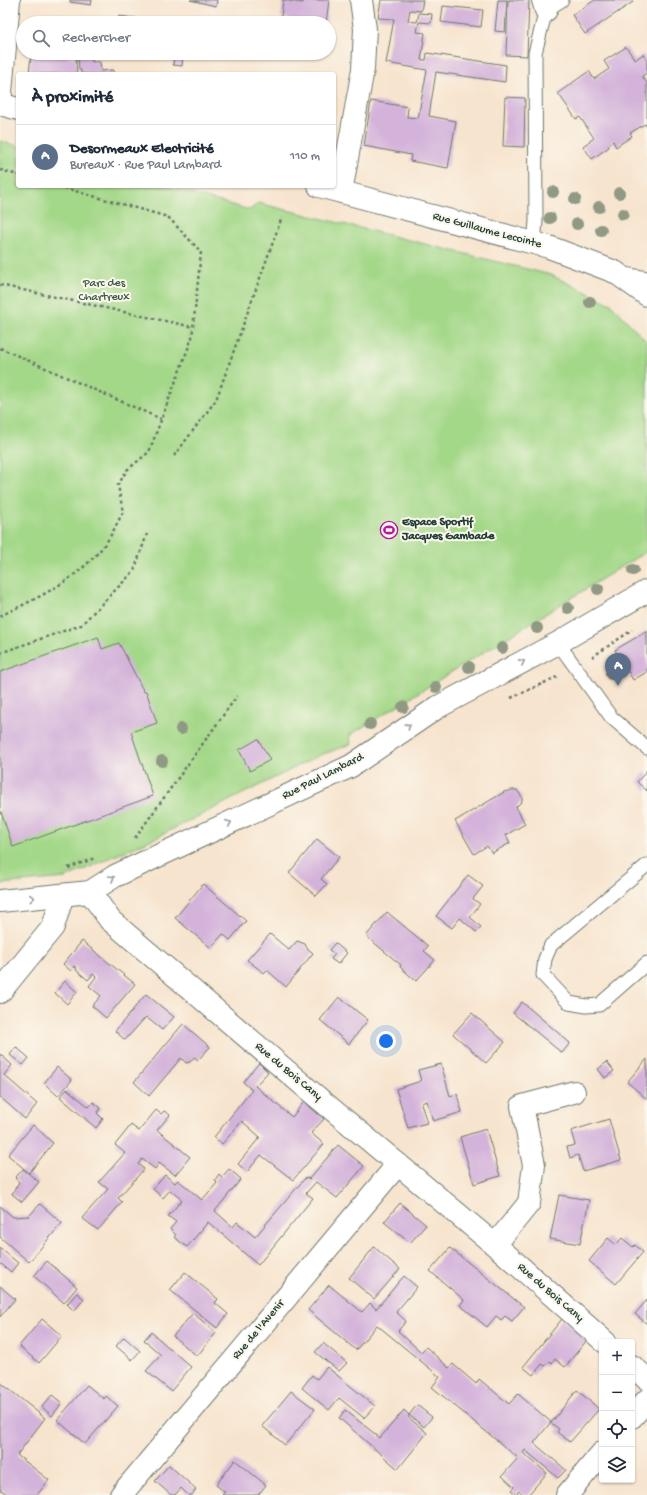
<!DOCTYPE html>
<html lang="fr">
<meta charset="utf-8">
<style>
:root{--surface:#fff;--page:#f6f6f7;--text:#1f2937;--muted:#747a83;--line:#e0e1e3;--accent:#b5179e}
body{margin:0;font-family:"Gochi Hand",sans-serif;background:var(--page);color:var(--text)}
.controls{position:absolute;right:12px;bottom:12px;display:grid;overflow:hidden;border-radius:4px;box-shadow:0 1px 3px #0004}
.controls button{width:36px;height:36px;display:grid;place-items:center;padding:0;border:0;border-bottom:1px solid var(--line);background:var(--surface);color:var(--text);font:20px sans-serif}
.you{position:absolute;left:386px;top:1041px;width:14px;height:14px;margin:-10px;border:3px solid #fff;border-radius:50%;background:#1a73e8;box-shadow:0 0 0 6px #1a73e833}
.badge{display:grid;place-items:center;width:26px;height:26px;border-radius:50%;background:var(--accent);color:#fff;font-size:13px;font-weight:700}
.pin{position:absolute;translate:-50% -33px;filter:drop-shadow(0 1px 2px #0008)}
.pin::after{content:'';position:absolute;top:21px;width:14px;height:12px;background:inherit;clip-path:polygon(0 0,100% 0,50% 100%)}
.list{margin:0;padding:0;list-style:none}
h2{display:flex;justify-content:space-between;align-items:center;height:52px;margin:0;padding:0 16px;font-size:17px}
h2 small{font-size:13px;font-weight:400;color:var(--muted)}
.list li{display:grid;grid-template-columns:26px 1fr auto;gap:12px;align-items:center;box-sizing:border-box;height:64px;padding:0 16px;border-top:1px solid var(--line)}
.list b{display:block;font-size:15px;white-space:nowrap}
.list p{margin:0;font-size:13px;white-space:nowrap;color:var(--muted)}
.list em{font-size:13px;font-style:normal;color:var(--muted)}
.icon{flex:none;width:22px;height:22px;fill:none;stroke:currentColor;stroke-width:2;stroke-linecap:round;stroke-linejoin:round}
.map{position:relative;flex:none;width:647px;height:1495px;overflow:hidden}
.search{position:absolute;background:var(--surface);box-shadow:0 1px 3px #0004;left:16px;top:16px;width:320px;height:44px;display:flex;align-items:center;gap:10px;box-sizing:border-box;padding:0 14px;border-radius:22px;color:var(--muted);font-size:15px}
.panel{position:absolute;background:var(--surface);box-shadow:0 1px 3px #0004;left:16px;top:72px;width:320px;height:116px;border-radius:4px}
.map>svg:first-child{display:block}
.green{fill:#a4d889;stroke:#628a5e}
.building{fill:#d4b3da}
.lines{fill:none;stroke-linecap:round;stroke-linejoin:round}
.service-casing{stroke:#6b776a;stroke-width:15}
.minor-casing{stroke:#6b776a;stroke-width:24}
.tertiary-casing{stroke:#6b776a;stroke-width:24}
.path{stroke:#6b776a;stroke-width:2.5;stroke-dasharray:3 3;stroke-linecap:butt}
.service{stroke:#fff;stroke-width:13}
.minor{stroke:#fff;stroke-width:22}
.tertiary{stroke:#fff;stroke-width:22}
.tree{fill:#8f9983}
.oneway{stroke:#8f9e9a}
.labels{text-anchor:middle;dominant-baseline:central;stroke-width:4;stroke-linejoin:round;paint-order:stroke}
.street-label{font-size:12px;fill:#1f3d34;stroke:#fbf7ec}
.park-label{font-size:12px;fill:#3a5c45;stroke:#fbf7ec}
.poi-label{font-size:12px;font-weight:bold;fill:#1f3d34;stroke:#fbf7ec;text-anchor:start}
</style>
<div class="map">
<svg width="647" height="1495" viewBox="0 0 647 1495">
<rect width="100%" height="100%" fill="#fbf7ec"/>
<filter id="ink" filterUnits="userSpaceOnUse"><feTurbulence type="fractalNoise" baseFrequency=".025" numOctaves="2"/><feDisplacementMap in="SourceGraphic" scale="8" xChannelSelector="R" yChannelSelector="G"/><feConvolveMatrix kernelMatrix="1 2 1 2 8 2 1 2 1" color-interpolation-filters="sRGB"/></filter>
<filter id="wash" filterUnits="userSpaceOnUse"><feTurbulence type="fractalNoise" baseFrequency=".012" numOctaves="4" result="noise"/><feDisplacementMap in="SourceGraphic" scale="16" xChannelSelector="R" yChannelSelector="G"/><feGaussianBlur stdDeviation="0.9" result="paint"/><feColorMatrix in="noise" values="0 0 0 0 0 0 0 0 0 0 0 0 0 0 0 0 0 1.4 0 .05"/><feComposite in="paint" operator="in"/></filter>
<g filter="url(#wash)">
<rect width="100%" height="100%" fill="#f7e4ce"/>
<path class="green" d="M0 141 18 146V186H163L250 210 258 203 551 275 611 304 647 342V551L350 735 351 744 318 756 157 837 65 878 0 884Z"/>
<g id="blocks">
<path class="building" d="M70 0H92L91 5 70 2Z
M190 0H217L216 6Z
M283 0 303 3V0H329L326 23H312L281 17Z
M381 0H423L421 11 410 10 408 21 417 22 419 13 432 14 431 23 419 22 417 32 425 33 421 60H426L427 53 506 65 505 82 436 72 429 116 456 121 448 168 410 161 411 155 364 146 371 101 408 107 407 117 418 118 427 70 386 63 394 19 378 18Z
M498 0H507L505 32 495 31Z
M508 0H529L527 56 506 55Z
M595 0H632L633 2 585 34 572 15Z
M443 6 483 10 481 27 441 22Z
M119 16 136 18 135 23H118Z
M626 47 635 60 643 54 647 60V73L642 76 647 83V127L645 124 630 133 632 136 616 147 613 141 608 145 609 147 592 159 583 146 594 138 580 117 576 119 558 93 589 71 594 79 609 69 604 61Z
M34 53H67L66 57 76 58 77 74H29L31 55H34Z
M174 53H183L182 66 173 65Z
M92 54V62H100L101 71 113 70 114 74H81V70H79L78 55Z
M505 97 525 98 524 147 503 146Z
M647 631V672L633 680 615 650Z
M98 637 102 649 119 643 144 692 146 691 157 723 131 732 153 796 13 847 0 809V672Z
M258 739 270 760 250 771 239 750Z
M647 770V791L637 782Z
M511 790H517L522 797V801L516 807 525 824 506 835 510 843 492 853 487 846 474 854 455 821 506 791 507 792Z
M317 839 339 857 321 879 327 884 316 896 289 873Z
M468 875 483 886 473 899 480 904 470 917 481 927 476 932 460 918 452 928 436 916Z
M203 884 246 921 230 940 223 934 211 948 175 918Z
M387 912 428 946 424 951 435 960 416 981 400 967 401 965 366 936Z
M270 934 289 950 297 941 305 944 307 948 313 953 286 987 267 970 264 973 247 960Z
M82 941 135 984 106 1018 92 1006 101 996 89 986 96 977 93 974 88 980 76 970 77 968 74 966 71 971 63 964Z
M335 943 347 953 338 964 331 959 335 954 329 950Z
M65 981 77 992 67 1004 55 993Z
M146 994 174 1017 162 1030 146 1017 125 1040 115 1031Z
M339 997 368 1020 349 1044 320 1020Z
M522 1002 570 1043 562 1053 513 1013Z
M472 1013 505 1042 486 1063 453 1034Z
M183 1024 210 1047 198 1060 194 1057 190 1062 186 1063 181 1058 149 1096 134 1082Z
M16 1047 29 1058 23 1065 10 1055Z
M0 1054 12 1065 4 1075 37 1104 25 1119 0 1097Z
M647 1059V1099L627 1082Z
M607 1062 614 1071 605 1078 598 1069Z
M259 1063 268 1072 255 1086 292 1117 304 1102 324 1119 311 1133 324 1144 293 1180 261 1155 247 1172 238 1164 260 1137 242 1121 222 1144 214 1137 252 1090 243 1082Z
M441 1064 450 1096 457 1094 462 1112 433 1121 427 1101 421 1103 427 1123 408 1128 396 1089 421 1081 418 1070Z
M57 1067 72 1080 58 1096 44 1083Z
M67 1089 89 1107 93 1102 101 1108 97 1113 103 1119 96 1128 60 1097Z
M156 1110 161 1114 164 1111 170 1115 157 1130 190 1157 175 1175 159 1163 155 1169 142 1159 138 1164 144 1169 118 1198 122 1202 98 1230 82 1218 108 1189 99 1182 125 1153 115 1145 131 1125 139 1131Z
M609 1119 621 1160 583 1171 578 1155 570 1158 567 1147 575 1145 571 1131Z
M33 1125 53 1143 29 1173 8 1155Z
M486 1129 500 1176 474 1184 460 1137Z
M338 1145 364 1166 337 1198 316 1182 306 1193 313 1198 258 1265 208 1222 187 1247 174 1237 176 1235 170 1229 176 1222 168 1216 182 1200 170 1190 163 1198 153 1189 165 1175 175 1183 178 1180 202 1200 217 1183 215 1180 219 1174 222 1177 229 1169 241 1179 215 1211 233 1227 237 1222 255 1237 306 1177 309 1179Z
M23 1169 39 1182 22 1202 12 1194 19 1182 15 1178Z
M559 1195 589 1200 580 1244 550 1239Z
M400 1203 426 1225 410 1243 384 1222Z
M40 1204 62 1223 29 1262 0 1237V1206L13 1217 29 1216Z
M608 1238 616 1245 622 1238 633 1247 635 1245 643 1252 616 1284 589 1261Z
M374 1247 400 1269 374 1299 349 1278Z
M0 1248 18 1263 11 1272 0 1263Z
M450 1248 524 1307 512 1321 505 1316 501 1320 496 1316 487 1327 460 1305 464 1300 430 1271Z
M47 1261 77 1287 64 1303 34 1276Z
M185 1272 218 1299 215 1303 228 1314 217 1328 170 1290Z
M404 1276 417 1287 396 1312 406 1321 398 1331 421 1352 426 1347 449 1368 453 1364 476 1384 479 1379 509 1404 518 1394 551 1422 534 1443 566 1470 558 1478 525 1450 523 1453 547 1473 528 1495H524L519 1491 516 1495 511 1490 514 1487 502 1476 518 1458 432 1387 440 1377 377 1325 356 1350 308 1310 329 1285 362 1312 370 1303 376 1309Z
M0 1286 15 1299 0 1317Z
M77 1293 84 1299 74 1311 67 1304Z
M647 1300V1324L635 1314Z
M193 1313 216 1333 197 1356 173 1336Z
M42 1319 62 1336 39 1363 19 1346Z
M562 1319 587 1340 565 1367 555 1359 552 1363 550 1361 545 1366 542 1364 533 1375 523 1367Z
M151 1332 191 1367 171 1391 146 1371 161 1355 144 1340Z
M124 1337 140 1351 132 1360 116 1346Z
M323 1343 347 1363 339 1371 315 1352Z
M327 1367 375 1406 364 1418 339 1398 329 1410 302 1388 312 1375 317 1379Z
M0 1382 45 1418 17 1455 49 1480 37 1495H8L0 1489Z
M87 1385 104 1399 106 1396 118 1406 85 1444 57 1420Z
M577 1390 599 1409 570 1442 557 1432 559 1429 551 1423Z
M291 1391 315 1409 285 1445 262 1426Z
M52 1395 62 1403 52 1416 42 1407Z
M417 1405 432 1417 424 1427 409 1415Z
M345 1410 380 1438 404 1410 409 1415 408 1417 427 1433 398 1469 339 1418Z
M235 1460 266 1485 258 1495H222L225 1492 216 1485Z
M169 1465 196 1489 192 1495H188L181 1488 175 1495H171L155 1481Z"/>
</g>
</g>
<g filter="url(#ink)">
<use href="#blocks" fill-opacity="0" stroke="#6b776a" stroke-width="1"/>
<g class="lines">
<defs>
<path id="service" d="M534 244 536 221 535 53 546 10 562 0
M624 274 647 278
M558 643 611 717 647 748
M647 865 551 945 545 959 543 975 569 1003 586 1006 599 1005 647 963"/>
<path id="minor" d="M543 0 546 10
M0 104 9 0
M0 104 18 109
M319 186 549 247 615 272 647 295
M341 192 363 69 365 29 361 0
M90 892 110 920 310 1091 501 1250 605 1342
M0 992 53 927 63 895
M495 1245 529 1203 534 1165 522 1106 574 1092
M632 1366 647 1379
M632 1417 647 1400
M121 1495 398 1164
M567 1495 602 1453"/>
<path id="tertiary" d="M0 901 90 892 115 876 351 766 438 707 558 643 647 591"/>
</defs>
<use href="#service" class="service-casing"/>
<use href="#minor" class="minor-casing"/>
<use href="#tertiary" class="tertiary-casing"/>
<path class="path" d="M0 170 18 175
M0 285 193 327
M0 348 161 419
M174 456 216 400 282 217
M0 616C38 598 79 579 105 544 112 535 117 523 123 512L118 485 127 470 149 452 192 338 201 252 168 217 57 186
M0 653 81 625 134 571 147 534
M592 657 632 630
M511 698 559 676
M135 838 237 696
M68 868 95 858"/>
<use href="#service" class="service"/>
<use href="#minor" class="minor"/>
<use href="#tertiary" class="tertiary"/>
</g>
<g class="tree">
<circle cx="553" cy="192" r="6"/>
<circle cx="619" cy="193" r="6"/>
<circle cx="575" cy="199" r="6"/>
<circle cx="599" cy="207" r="6"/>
<circle cx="623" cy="214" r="6"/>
<circle cx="550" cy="218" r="6"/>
<circle cx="577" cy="224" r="6"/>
<circle cx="601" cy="230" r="6"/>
<circle cx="590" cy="302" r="6"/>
<circle cx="633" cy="570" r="6"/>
<circle cx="598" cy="589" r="6"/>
<circle cx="568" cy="608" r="6"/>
<circle cx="537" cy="628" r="6"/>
<circle cx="502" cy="648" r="6"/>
<circle cx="469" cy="667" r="6"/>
<circle cx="611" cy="674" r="6"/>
<circle cx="436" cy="687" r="6"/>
<circle cx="403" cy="707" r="6"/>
<circle cx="370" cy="724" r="6"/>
<circle cx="181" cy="729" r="6"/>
<circle cx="162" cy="761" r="6"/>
</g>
<defs><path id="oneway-chevron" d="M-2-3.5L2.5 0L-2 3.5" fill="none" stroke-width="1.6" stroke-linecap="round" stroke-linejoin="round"/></defs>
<g class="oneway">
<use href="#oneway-chevron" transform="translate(522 662) rotate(-28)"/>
<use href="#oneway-chevron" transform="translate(408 726) rotate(-33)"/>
<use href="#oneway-chevron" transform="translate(229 823) rotate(-25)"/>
<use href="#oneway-chevron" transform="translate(112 878) rotate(-30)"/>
<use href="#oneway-chevron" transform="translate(32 898) rotate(-5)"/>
</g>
</g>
<defs>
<symbol id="stadium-ring" viewBox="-11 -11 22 22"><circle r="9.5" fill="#fbf7ec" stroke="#b5179e" stroke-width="1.5"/><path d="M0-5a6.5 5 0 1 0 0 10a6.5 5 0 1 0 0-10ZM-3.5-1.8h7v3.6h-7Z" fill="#b5179e"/></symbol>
</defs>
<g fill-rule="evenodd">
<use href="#stadium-ring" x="379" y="520" width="20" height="20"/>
</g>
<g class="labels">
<g class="street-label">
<text transform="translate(487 231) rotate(15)">Rue Guillaume Lecointe</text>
<text transform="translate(323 777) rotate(-27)">Rue Paul Lambard</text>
<text transform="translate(288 1072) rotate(40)">Rue du Bois Cany</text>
<text transform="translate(550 1293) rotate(41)">Rue du Bois Cany</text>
<text transform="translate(259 1330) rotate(-50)">Rue de l'Avenir</text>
</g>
<g class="park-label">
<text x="104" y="284">Parc des<tspan x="104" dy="14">Chartreux</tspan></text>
</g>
<g class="poi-label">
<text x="402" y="523">Espace Sportif<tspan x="402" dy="14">Jacques Gambade</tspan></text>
</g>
</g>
</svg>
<div class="controls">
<button>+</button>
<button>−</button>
<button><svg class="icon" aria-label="locate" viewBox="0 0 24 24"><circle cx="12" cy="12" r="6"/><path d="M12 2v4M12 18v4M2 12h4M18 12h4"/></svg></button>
<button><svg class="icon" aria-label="layers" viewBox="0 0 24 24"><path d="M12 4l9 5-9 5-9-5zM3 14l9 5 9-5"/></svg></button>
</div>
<div class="you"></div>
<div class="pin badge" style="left:618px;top:686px;background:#5c6f8a">A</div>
<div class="search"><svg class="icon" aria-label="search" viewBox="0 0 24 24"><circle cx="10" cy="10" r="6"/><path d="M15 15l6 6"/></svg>Rechercher</div>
<section class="panel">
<h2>À proximité<small></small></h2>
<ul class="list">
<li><span class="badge" style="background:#5c6f8a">A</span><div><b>Desormeaux Electricité</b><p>Bureaux · Rue Paul Lambard</p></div><em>110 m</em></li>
</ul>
</section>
</div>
